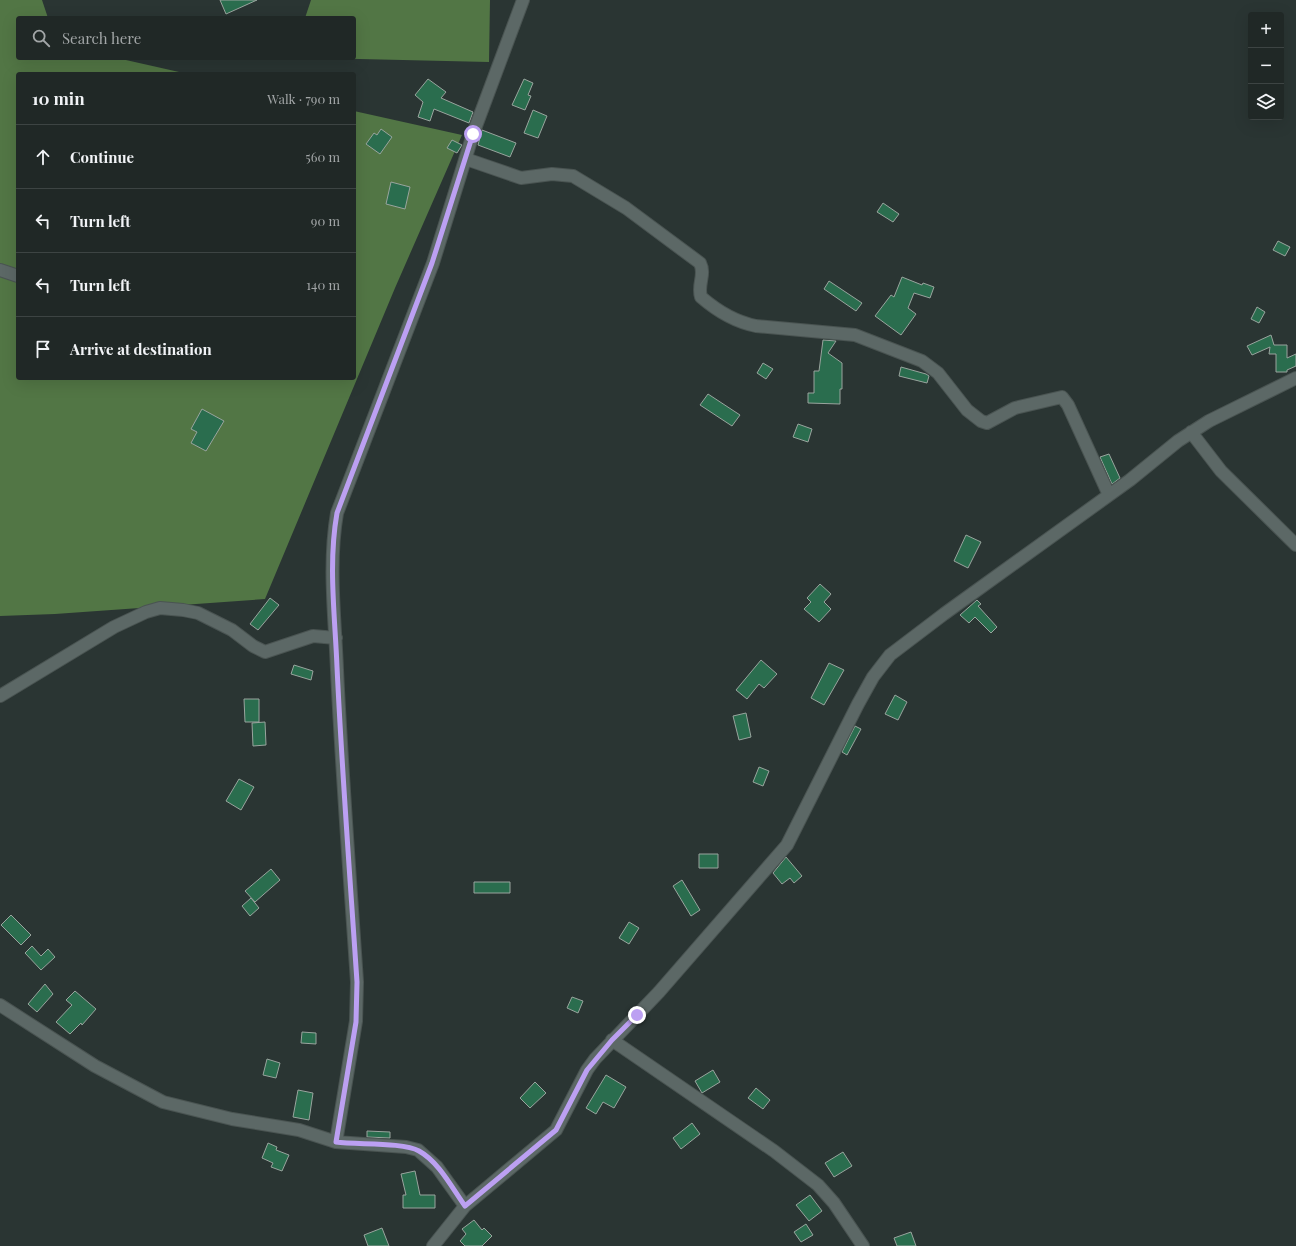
<!DOCTYPE html>
<meta charset="utf-8">
<style>
:root{--surface:#202826;--page:#28302e;--text:#f1f3f6;--muted:#a2a6a7;--line:#3d4443}
body{margin:0;font-family:"Playfair Display",serif;background:var(--page);color:var(--text)}
.controls{position:absolute;right:12px;top:12px;display:grid;overflow:hidden;border-radius:4px;box-shadow:0 4px 16px #0002}
.controls button{width:36px;height:36px;display:grid;place-items:center;padding:0;border:0;border-bottom:1px solid var(--line);background:var(--surface);color:var(--text);font:20px sans-serif}
.stop{position:absolute;width:12px;height:12px;margin:-9px;border:3px solid #bca0f2;border-radius:50%;background:#fff}
.stop.end{background:#bca0f2;border-color:#fff;box-shadow:0 1px 4px #0008}
.list{margin:0;padding:0;list-style:none}
h2{display:flex;justify-content:space-between;align-items:center;height:52px;margin:0;padding:0 16px;font-size:17px}
h2 small{font-size:13px;font-weight:400;color:var(--muted)}
.list li{display:grid;grid-template-columns:26px 1fr auto;gap:12px;align-items:center;box-sizing:border-box;height:64px;padding:0 16px;border-top:1px solid var(--line)}
.list b{display:block;font-size:15px;white-space:nowrap}
.list em{font-size:13px;font-style:normal;color:var(--muted)}
.icon{flex:none;width:22px;height:22px;fill:none;stroke:currentColor;stroke-width:2;stroke-linecap:round;stroke-linejoin:round}
.map{position:relative;flex:none;width:1296px;height:1246px;overflow:hidden}
.search{position:absolute;background:var(--surface);box-shadow:0 4px 16px #0002;left:16px;top:16px;width:340px;height:44px;display:flex;align-items:center;gap:10px;box-sizing:border-box;padding:0 14px;border-radius:4px;color:var(--muted);font-size:15px}
.panel{position:absolute;background:var(--surface);box-shadow:0 4px 16px #0002;left:16px;top:72px;width:340px;height:308px;border-radius:4px}
.map>svg:first-child{display:block}
.forest{fill:#527645}
.building{fill:#2a6d4e;stroke:#99a49e}
.lines{fill:none;stroke-linecap:round;stroke-linejoin:round}
.minor-casing{stroke:#4a5452;stroke-width:14}
.minor{stroke:#5c6866;stroke-width:12}
.route{stroke:#bca0f2;stroke-width:5}
</style>
<div class="map">
<svg width="1296" height="1246" viewBox="0 0 1296 1246">
<rect width="100%" height="100%" fill="#2a3533"/>
<path class="forest" d="M0 0H42L48 18H18V58H117L188 74H18V378H354V111L462 135 395 288 265 599 55 614 0 616Z
M311 0H490L489 62 316 58H354V18H305Z"/>
<path class="building" d="M220 0H257L226 14Z
M428 79 446 92 441 98 473 112 469 123 434 109 430 121 418 117 423 102 415 95Z
M524 79 533 83 528 95 531 96 525 110 512 105Z
M533 110 547 116 538 138 524 133Z
M381 129 392 137 380 154 366 144 374 133 377 135Z
M482 130 516 143 510 157 478 145Z
M452 140 462 145 457 153 447 148Z
M391 182 410 187 405 209 386 204Z
M883 203 899 214 893 222 877 212Z
M1278 241 1290 247 1285 256 1273 250Z
M902 277 922 285 923 283 934 287 930 298 914 293 908 308 916 314 901 335 875 316 891 295 894 297Z
M829 281 862 303 856 311 824 289Z
M1257 307 1265 312 1259 323 1251 319Z
M1271 335 1274 345H1287V358L1296 354V366L1287 370V372H1276V354H1269L1270 347 1252 355 1247 346Z
M823 340 836 341 828 353 842 363V389H840V404L808 403V393H814V371H819Z
M763 363 773 369 766 379 757 373Z
M901 367 926 374 929 376 927 383 899 376Z
M708 394 740 415 732 426 700 405Z
M202 409 224 421 206 451 191 443 197 432 191 429Z
M798 424 812 429 808 442 793 437Z
M1109 454 1120 478 1112 484 1100 457Z
M966 535 981 542 968 568 954 561Z
M820 584 831 594 824 602 831 609 819 622 804 609 811 602 807 598Z
M270 598 279 605 258 630 250 624Z
M977 600 981 604 978 606 997 627 991 633 975 617 969 623 960 615Z
M761 660 777 674 764 688 759 684 747 699 736 690Z
M829 663 844 670 824 705 811 698Z
M294 665 313 671 311 680 291 674Z
M895 695 907 702 898 720 885 714Z
M244 699H259V722H245Z
M746 713 751 737 739 740 733 716Z
M265 722 266 745 253 746 252 723Z
M855 726 861 729 847 755 842 752Z
M759 767 769 771 763 786 753 782Z
M239 779 254 787 241 810 226 801Z
M699 854H718V868H699Z
M786 857 802 876 794 883 790 878 782 884 773 873Z
M271 869 280 880 255 902 245 891Z
M682 880 700 910 691 916 673 886Z
M474 882H510V893H474Z
M251 898 259 908 250 916 242 906Z
M11 915 31 935 21 945 1 925Z
M629 922 639 928 629 944 619 938Z
M32 946 41 956 48 949 55 957 41 970 25 953Z
M45 984 53 994 37 1012 28 1004Z
M75 991 96 1009 82 1025 81 1023 70 1034 56 1022 72 1005 66 1000Z
M572 997 583 1001 578 1013 567 1008Z
M302 1032 316 1033V1044L301 1043Z
M267 1059 280 1063 276 1078 263 1075Z
M713 1070 720 1082 702 1093 695 1081Z
M606 1075 626 1087 614 1108 603 1102 596 1114 586 1108Z
M535 1082 546 1093 530 1108 520 1098Z
M756 1088 770 1100 763 1109 748 1098Z
M298 1090 313 1093 309 1120 293 1117Z
M692 1123 700 1134 681 1149 673 1138Z
M367 1131 390 1132V1138L367 1137Z
M268 1143 277 1147 276 1150 289 1155 282 1171 271 1167 273 1163 262 1158Z
M843 1152 852 1166 834 1177 825 1163Z
M415 1171 420 1195H435V1208H403V1195H406L401 1174Z
M810 1195 822 1211 809 1221 796 1205Z
M474 1220 482 1230 484 1228 492 1236 482 1246H465L460 1241 466 1234 462 1229Z
M806 1224 813 1235 801 1242 794 1232Z
M382 1228 389 1246H368L364 1235Z
M911 1232 916 1246H897L894 1238Z"/>
<g class="lines">
<defs>
<path id="minor" d="M466 159 521 178 552 174 573 176 626 208 700 263C706 275 697 284 701 297 716 310 736 322 756 326L855 335 922 361 938 373 967 410 981 421 987 423 1015 408 1062 397 1068 405 1109 495
M0 270 18 276
M1191 432 1221 471 1296 545
M0 696 114 627 146 612 160 608 183 610 198 613 232 630 253 646 265 652 313 636 336 638
M0 1005 95 1066 163 1102 232 1119 299 1130 336 1142 406 1147 418 1150 437 1167 465 1206
M612 1040 774 1151 818 1185 834 1203 863 1246
M336 1142 356 1021 357 982C350 878 342 775 337 670 335 618 328 565 337 513L433 263 473 134 523 0
M433 1246 465 1206 556 1130 587 1070 595 1059 659 992 787 845 858 704 873 677 890 655 944 614 1130 480 1178 441 1209 421 1296 378"/>
</defs>
<use href="#minor" class="minor-casing"/>
<use href="#minor" class="minor"/>
</g>
<g class="lines">
<path class="route" d="M473 134 432 263 337 513C328 564 335 616 337 667 342 773 350 877 357 982L356 1022 336 1142C357 1145 403 1142 419 1151 439 1162 452 1188 465 1206L556 1130 587 1070 612 1040 637 1015"/>
</g>
</svg>
<div class="controls">
<button>+</button>
<button>−</button>
<button><svg class="icon" aria-label="layers" viewBox="0 0 24 24"><path d="M12 4l9 5-9 5-9-5zM3 14l9 5 9-5"/></svg></button>
</div>
<div class="stop" style="left:473px;top:134px"></div>
<div class="stop end" style="left:637px;top:1015px"></div>
<div class="search"><svg class="icon" aria-label="search" viewBox="0 0 24 24"><circle cx="10" cy="10" r="6"/><path d="M15 15l6 6"/></svg>Search here</div>
<section class="panel">
<h2>10 min<small>Walk · 790 m</small></h2>
<ul class="list">
<li><svg class="icon" aria-label="ahead" viewBox="0 0 24 24"><path d="M12 20V5M6 11l6-6 6 6"/></svg><div><b>Continue</b></div><em>560 m</em></li>
<li><svg class="icon" aria-label="left" viewBox="0 0 24 24"><path d="M17 20v-9H6M10 6l-5 5 5 5"/></svg><div><b>Turn left</b></div><em>90 m</em></li>
<li><svg class="icon" aria-label="left" viewBox="0 0 24 24"><path d="M17 20v-9H6M10 6l-5 5 5 5"/></svg><div><b>Turn left</b></div><em>140 m</em></li>
<li><svg class="icon" aria-label="arrive" viewBox="0 0 24 24"><path d="M6 21V4h12l-3 4 3 4H6"/></svg><div><b>Arrive at destination</b></div></li>
</ul>
</section>
</div>
